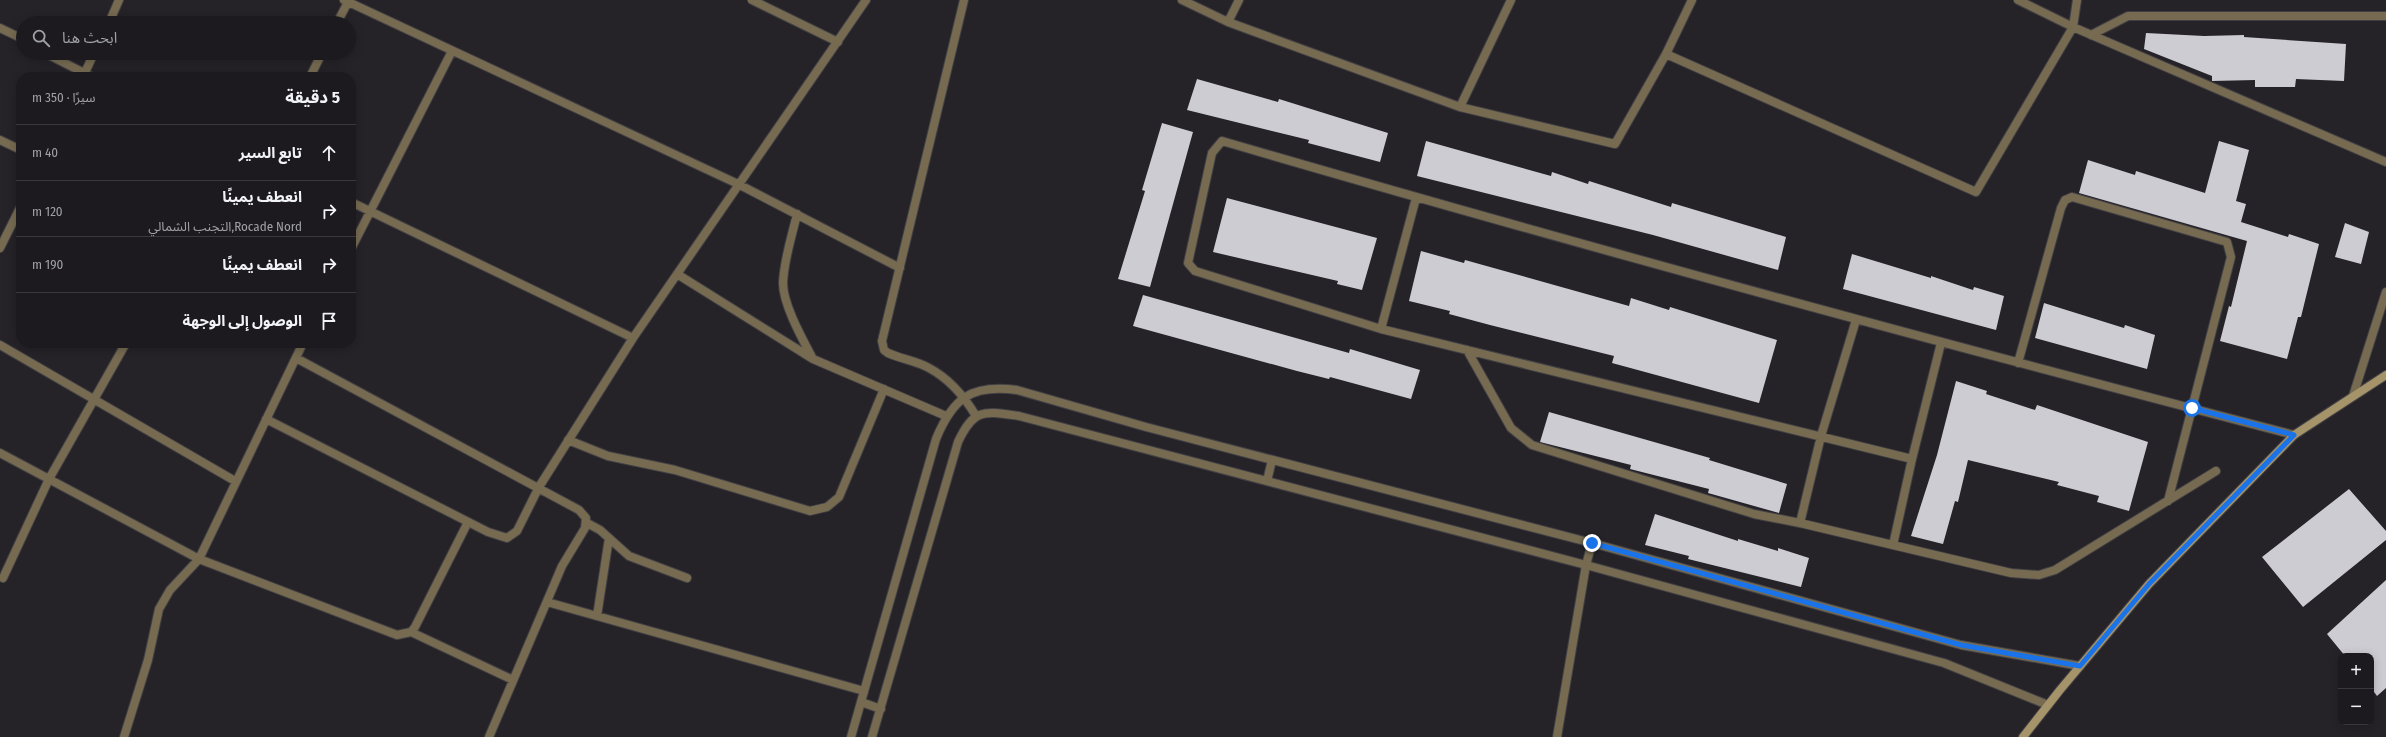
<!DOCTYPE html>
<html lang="ar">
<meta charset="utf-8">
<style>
:root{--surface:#1c1a1e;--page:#252327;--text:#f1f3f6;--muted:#a0a1a4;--line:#3a383c}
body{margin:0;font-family:"Fira Sans Condensed","Noto Sans Arabic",sans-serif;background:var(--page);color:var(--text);direction:rtl}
.controls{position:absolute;right:12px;bottom:12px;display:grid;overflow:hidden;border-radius:8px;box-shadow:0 2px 10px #0003}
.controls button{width:36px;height:36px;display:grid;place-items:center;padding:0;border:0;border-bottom:1px solid var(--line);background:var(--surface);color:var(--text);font:20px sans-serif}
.stop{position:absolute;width:12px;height:12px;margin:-9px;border:3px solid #1a73e8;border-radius:50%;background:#fff}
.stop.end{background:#1a73e8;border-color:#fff;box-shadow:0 1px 4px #0008}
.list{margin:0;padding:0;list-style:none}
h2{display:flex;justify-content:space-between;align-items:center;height:52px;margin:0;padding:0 16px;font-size:17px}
h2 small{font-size:13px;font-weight:400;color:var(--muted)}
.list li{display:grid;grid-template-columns:26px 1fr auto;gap:12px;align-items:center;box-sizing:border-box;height:56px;padding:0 16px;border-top:1px solid var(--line)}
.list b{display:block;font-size:15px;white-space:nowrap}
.list p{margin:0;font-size:13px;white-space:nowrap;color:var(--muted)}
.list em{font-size:13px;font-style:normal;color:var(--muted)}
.icon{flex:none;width:22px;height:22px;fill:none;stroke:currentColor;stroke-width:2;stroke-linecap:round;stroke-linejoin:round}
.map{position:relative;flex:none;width:2386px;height:737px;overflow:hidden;direction:ltr}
.search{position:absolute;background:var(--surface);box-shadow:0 2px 10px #0003;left:16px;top:16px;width:340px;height:44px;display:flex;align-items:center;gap:10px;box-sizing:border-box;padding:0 14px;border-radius:22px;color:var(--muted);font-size:15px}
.panel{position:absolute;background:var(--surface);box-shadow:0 2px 10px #0003;left:16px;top:72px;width:340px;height:276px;border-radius:16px;direction:rtl}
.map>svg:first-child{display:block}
.building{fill:#cdccd3}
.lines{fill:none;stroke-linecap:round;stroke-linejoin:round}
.minor-casing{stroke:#424045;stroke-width:10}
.tertiary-casing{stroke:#424045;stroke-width:10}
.secondary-casing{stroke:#424045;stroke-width:10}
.minor{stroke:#766b51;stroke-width:8}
.tertiary{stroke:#766b51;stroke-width:8}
.secondary{stroke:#a59369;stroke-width:8}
.route{stroke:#1a73e8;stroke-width:5}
</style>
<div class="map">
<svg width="2386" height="737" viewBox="0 0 2386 737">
<rect width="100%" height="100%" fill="#252328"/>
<path class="building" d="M2146 33 2204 36 2244 35V37L2346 44 2344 81 2296 79 2295 87H2255V80L2212 81V76L2144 49Z
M1197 79 1278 102 1279 99 1388 133 1380 162 1308 143 1309 140 1187 110Z
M1162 123 1193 132 1150 287 1118 279 1145 191 1142 190Z
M1426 141 1551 176 1552 172 1588 184 1589 181 1671 207 1672 203 1786 237 1778 270 1653 235 1417 176Z
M2219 141 2249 150 2236 201 2246 204 2241 222 2288 237 2289 234 2319 244 2301 317H2298L2287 359 2220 341 2229 306 2231 307 2247 241 2079 193 2088 160 2135 175 2136 171 2205 193Z
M1227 198 1377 238 1362 290 1337 284 1338 281 1213 252Z
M2345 223 2369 232 2361 264 2335 257Z
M1421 251 1464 263 1465 260 1629 306 1631 298 1669 310 1670 307 1777 340 1759 403 1612 363 1614 356 1490 325 1449 314 1450 311 1409 301Z
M1852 254 1931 278V276L1973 290 1974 287 2004 296 1996 330 1843 289Z
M1143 295 1349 353 1350 349 1420 370 1411 399 1330 377 1329 379 1297 371 1133 326Z
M2044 303 2124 328 2125 325 2155 335 2147 369 2035 338Z
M1956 381 1987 391 1986 394 2035 410 2037 405 2148 442 2129 511 2097 502 2099 496 2057 485 2059 482 1968 460 1958 502 1955 501 1943 544 1911 536 1937 455Z
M1549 412 1710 458 1709 460 1787 484 1779 513 1708 493 1709 489 1630 469 1631 465 1540 442Z
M2349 489 2386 531V540L2303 607 2262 557Z
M1655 514 1738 541V539L1778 551V548L1809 558 1801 587 1688 559 1689 556 1645 545Z
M2386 580V688L2377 696 2371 688V656H2345L2327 634Z"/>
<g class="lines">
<defs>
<path id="minor" d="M344 0 738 184 900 268
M752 0 838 42
M964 0 882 341 884 350 888 353C901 359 917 361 929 368 950 379 964 396 976 416
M1182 0 1228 22 1460 107 1511 0
M2077 0 2073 27 2386 162
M1228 22 1239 0
M109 23 119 0
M337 23 348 2
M0 28 23 39
M2091 35 2128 16H2386
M45 53 92 77
M1666 54 1976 192 2073 27 2018 0
M83 77 94 53
M310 77 322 53
M1460 107 1615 144 1666 54 1692 0
M0 140 21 150
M351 202 633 338 866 0
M797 214C792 236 784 259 783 283 783 305 803 340 813 359
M0 248 21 206
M351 249 452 51
M677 274 813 359 946 416
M1381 329 1416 198
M1941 343 1912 459 1381 329 1195 271 1188 263 1212 153 1222 141C1578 245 1936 342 2294 435
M0 345 235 481
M1467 350 1511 428 1532 445 1754 514 1800 523 2011 573 2039 575 2055 570 2216 471
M296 358 579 510 586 518 585 528 562 566 489 737
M2018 363 2061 208 2065 200 2072 197 2227 242 2231 257 2168 501
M2353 396 2386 292
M266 419 488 532 507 538 517 531 539 487 633 338
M568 440 608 456 675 470 810 511 827 507 839 497 884 389
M0 453 199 559 397 635 411 632 415 627 468 522
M587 523 600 530 629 556 687 578
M1800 523 1821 436 1856 320
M1893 545 1912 459
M3 578 49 479 126 343
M547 602 864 691
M597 616 609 538
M411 632 513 680
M124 737 148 660 159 609 170 590 199 559 303 343
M1557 737 1586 565 1592 543"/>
<path id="tertiary" d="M1267 481 1272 460
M861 702 881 709
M851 737 936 439C953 398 971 384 1017 390L1146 427 1592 543 1961 645 2080 666
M872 737 958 442C974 408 984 411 1019 416L1586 565 1944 663 2048 705"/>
<path id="secondary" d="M2023 737 2060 690 2149 584 2294 435 2386 375"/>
</defs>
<use href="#minor" class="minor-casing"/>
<use href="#tertiary" class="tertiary-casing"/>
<use href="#secondary" class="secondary-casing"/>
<use href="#minor" class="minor"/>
<use href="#tertiary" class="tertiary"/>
<use href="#secondary" class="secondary"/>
</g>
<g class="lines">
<path class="route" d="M1592 543 1961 645 2080 666 2149 584 2294 435 2192 408"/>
</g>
</svg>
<div class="controls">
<button>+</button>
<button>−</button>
</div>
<div class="stop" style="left:2192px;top:408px"></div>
<div class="stop end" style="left:1592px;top:543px"></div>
<div class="search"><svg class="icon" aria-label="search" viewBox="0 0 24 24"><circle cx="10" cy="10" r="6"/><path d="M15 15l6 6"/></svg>ابحث هنا</div>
<section class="panel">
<h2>5 دقيقة<small>سيرًا · 350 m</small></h2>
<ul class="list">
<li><svg class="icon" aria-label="ahead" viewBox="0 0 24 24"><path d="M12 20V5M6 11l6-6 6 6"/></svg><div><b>تابع السير</b></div><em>40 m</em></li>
<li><svg class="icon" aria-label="right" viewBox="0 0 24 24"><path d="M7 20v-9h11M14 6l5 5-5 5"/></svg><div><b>انعطف يمينًا</b><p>Rocade Nord,التجنب الشمالي</p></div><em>120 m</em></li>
<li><svg class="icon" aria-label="right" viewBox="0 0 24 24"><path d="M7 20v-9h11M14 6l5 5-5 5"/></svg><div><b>انعطف يمينًا</b></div><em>190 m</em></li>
<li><svg class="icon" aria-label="arrive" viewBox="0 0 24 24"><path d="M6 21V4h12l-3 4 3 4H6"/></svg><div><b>الوصول إلى الوجهة</b></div></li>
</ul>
</section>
</div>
